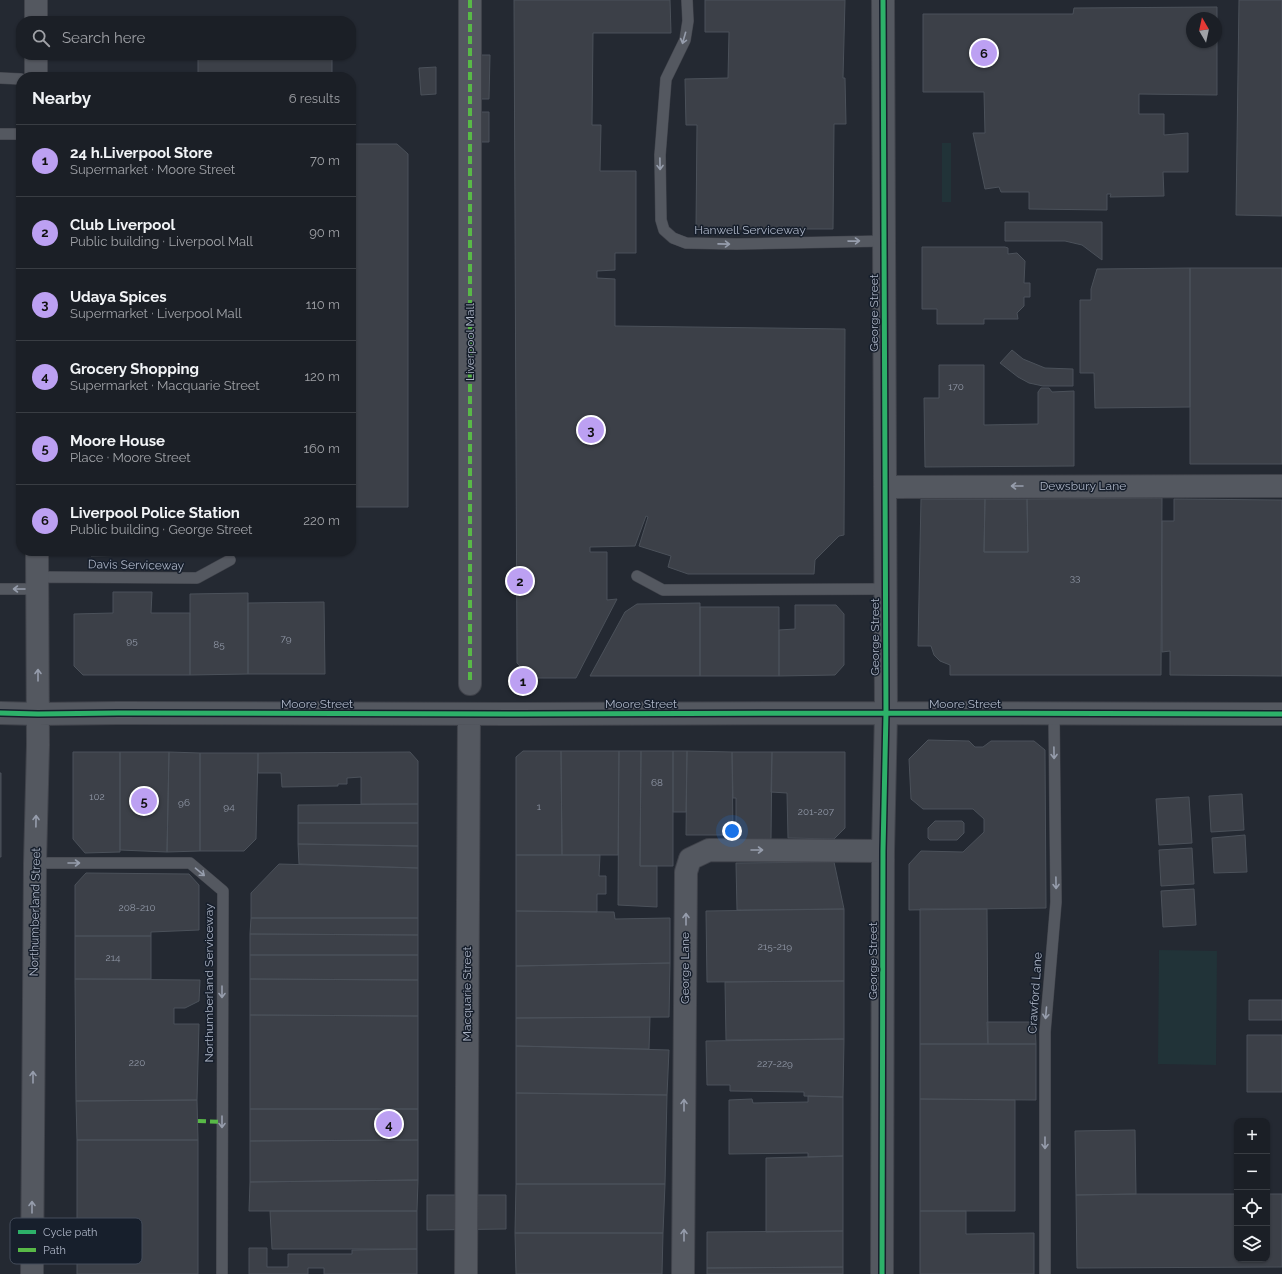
<!DOCTYPE html>
<meta charset="utf-8">
<style>
:root{--surface:#1b1f26;--page:#24272e;--text:#f1f3f6;--muted:#a0a2a7;--line:#393d43;--accent:#bca0f2}
body{margin:0;font-family:Raleway,sans-serif;background:var(--page);color:var(--text)}
.controls{position:absolute;right:12px;bottom:12px;display:grid;overflow:hidden;border-radius:8px;box-shadow:0 1px 3px #0004}
.controls button{width:36px;height:36px;display:grid;place-items:center;padding:0;border:0;border-bottom:1px solid var(--line);background:var(--surface);color:var(--text);font:20px sans-serif}
.compass{position:absolute;left:1186px;top:12px;width:36px;height:36px;border-radius:50%;background:var(--surface);box-shadow:0 1px 3px #0004;rotate:351deg}
.you{position:absolute;left:732px;top:831px;width:14px;height:14px;margin:-10px;border:3px solid #fff;border-radius:50%;background:#1a73e8;box-shadow:0 0 0 6px #1a73e833}
.badge{display:grid;place-items:center;width:26px;height:26px;border-radius:50%;background:var(--accent);color:#111;font-size:13px;font-weight:700}
.pin{position:absolute;translate:-50% -50%;border:2px solid #fff;box-shadow:0 1px 4px #0006}
.list{margin:0;padding:0;list-style:none}
h2{display:flex;justify-content:space-between;align-items:center;height:52px;margin:0;padding:0 16px;font-size:17px}
h2 small{font-size:13px;font-weight:400;color:var(--muted)}
.list li{display:grid;grid-template-columns:26px 1fr auto;gap:12px;align-items:center;box-sizing:border-box;height:72px;padding:0 16px;border-top:1px solid var(--line)}
.list b{display:block;font-size:15px;white-space:nowrap}
.list p{margin:0;font-size:13px;white-space:nowrap;color:var(--muted)}
.list em{font-size:13px;font-style:normal;color:var(--muted)}
.icon{flex:none;width:22px;height:22px;fill:none;stroke:currentColor;stroke-width:2;stroke-linecap:round;stroke-linejoin:round}
.map{position:relative;flex:none;width:1282px;height:1274px;overflow:hidden}
.search{position:absolute;background:var(--surface);box-shadow:0 1px 3px #0004;left:16px;top:16px;width:340px;height:44px;display:flex;align-items:center;gap:10px;box-sizing:border-box;padding:0 14px;border-radius:16px;color:var(--muted);font-size:15px}
.panel{position:absolute;background:var(--surface);box-shadow:0 1px 3px #0004;left:16px;top:72px;width:340px;height:484px;border-radius:16px}
.map>svg:first-child{display:block}
.green{fill:#213338}
.building{fill:#3c4048;stroke:#4b515a;fill-rule:evenodd}
.lines{fill:none;stroke-linecap:round;stroke-linejoin:round}
.lane-casing{stroke:#40434b;stroke-width:12}
.street-casing{stroke:#40434b;stroke-width:24}
.lane{stroke:#545860;stroke-width:11}
.street{stroke:#545860;stroke-width:22}
.quiet{stroke:#58b947;stroke-width:4;stroke-dasharray:8 4;stroke-linecap:butt}
.cycleway-casing{stroke:#171f2c;stroke-width:8}
.cycleway{stroke:#2db169;stroke-width:5}
.oneway{stroke:#969dac}
.labels{text-anchor:middle;dominant-baseline:central;stroke-width:3;stroke-linejoin:round;paint-order:stroke}
.number-label{font-size:10px;fill:#9097a6}
.street-label{font-size:12px;fill:#acb4c5;stroke:#171f2c}
.key{fill:#171f2c;stroke:#444c5a;stroke-width:1}
.key-label{font-size:11px;fill:#acb4c5}
</style>
<div class="map">
<svg width="1282" height="1274" viewBox="0 0 1282 1274">
<rect width="100%" height="100%" fill="#242932"/>
<path class="green" d="M942 143H951V202H942Z
M1159 950 1217 951 1216 1065 1158 1064Z"/>
<path class="building" d="M514 0H670L671 33H593L592 125H601L600 171H636V253H615V270L597 271V278L615 279V326L845 329 844 535 839 536 815 560 814 574H688L668 567 671 556 639 546 648 517 646 516 635 546 590 547V552H607V600L617 599 576 678H532L517 663Z
M705 0H845L843 78H845L846 124H834L833 229H696L697 125H686L685 79 728 78 729 32H705Z
M1239 0H1282V216L1236 215Z
M1217 7V95L1139 94V114H1164V135L1188 133V172H1163L1164 196 1110 197 1111 194H1107V210L1029 209V192H1001L999 187 985 189 973 133H985L984 92H923V14H1073L1074 8ZM1192 18H1216V42H1192Z
M198 55H332V77H198Z
M478 55H490L489 99H477Z
M436 67V94L421 95 419 68Z
M478 112H489V142H477Z
M351 144H397L408 154V507H351Z
M1005 222H1102V260L1082 245 1065 241H1005Z
M922 247H1005L1008 248V254L1017 253 1025 261 1024 283H1030V297H1024V306L1017 313 1018 319H984V324H937V309H922Z
M1190 268H1282V464H1190Z
M1190 268V407L1095 408 1094 373H1080V300H1091V289L1097 269Z
M1012 350 1023 359 1045 368 1073 369V386H1043L1029 383 1018 377 1000 363Z
M939 365H984V425L1038 424V392L1041 388H1049L1052 392 1074 391V466L925 467 924 398H939Z
M1162 498 1161 675H950V665L940 661 934 655 931 646H918L921 499H985L984 552H1028L1027 499Z
M985 499H1027L1028 552H984Z
M1174 499 1282 500V676L1170 675V651L1162 652V521H1174Z
M91 551H188L184 554 91 556Z
M113 592H152L151 613H190V675H83L74 666V614L113 613Z
M248 593V674L190 675V594Z
M324 602 325 674H248V603Z
M700 603V676H590L625 612 637 604Z
M795 605H836L844 614V665L835 675 779 676V630L795 629Z
M700 607H779V676H700Z
M928 740 969 741 975 747H983L991 741H1034L1045 750 1046 908 909 910V864L921 851 963 852 984 832V819L973 809H923L911 799 909 759Z
M523 751H561L562 855H516V757Z
M561 751H619L618 855H562Z
M619 751H641L640 866H657V907L618 905Z
M641 751H673V866H640Z
M673 751H687L686 812H673Z
M687 751 732 752 733 835H686Z
M73 752H120V852L85 853 73 839Z
M120 752H169L167 852 120 850Z
M169 752 200 753V851L167 852Z
M410 752 418 761V804H361V777L347 778V784H338V786L282 787 281 773H258V753Z
M732 752H772L771 839H736V798H733Z
M772 752H845V828L834 839 788 838 787 793 771 792Z
M200 753H258L256 839 244 851H200Z
M0 773H1V857H0Z
M1242 794 1244 830 1211 832 1209 796Z
M1189 797 1192 843 1159 845 1156 799Z
M418 804V823H298V805Z
M935 821H962L964 823V833L957 840H930L928 838V828Z
M298 823H418V846L298 844Z
M1245 835 1247 872 1214 873 1212 838Z
M298 844 418 846V868L299 864Z
M1192 848 1194 884 1161 886 1159 850Z
M516 855H600L599 876H606V894H597V912L516 911Z
M834 862 844 909 737 910 736 863Z
M279 864 418 868V918H251V893Z
M86 873 189 874 199 885V930L151 932V936H75V885Z
M1194 889 1196 925 1163 927 1161 891Z
M844 909V981L707 982 706 911Z
M920 909H987L988 1044H920Z
M516 911 614 912 615 919 670 918V963L516 966Z
M251 918H418V935L250 934Z
M250 934 418 935V955H250Z
M75 936H151V979H75Z
M250 955H418V980L250 979Z
M670 963 669 1017 516 1018V966Z
M75 979 200 980 199 1001 185 1008H174V1024H199L197 1100 76 1101Z
M250 979 418 980V1016L250 1015Z
M844 981V1039L726 1040 725 982Z
M1249 1000H1282V1020H1249Z
M250 1015 418 1016V1109H250Z
M650 1017 649 1049 516 1046V1018Z
M987 1022H1035L1036 1044H988Z
M1247 1035H1282V1092H1247Z
M844 1039 843 1097 804 1096V1092L730 1091V1085H707L706 1041Z
M920 1044H1036V1100L920 1099Z
M516 1046 669 1050 667 1095 516 1093Z
M516 1093 667 1095 665 1184H516Z
M808 1096 843 1097V1156L808 1157V1153L729 1154V1100L752 1099 753 1103 808 1102Z
M920 1099 1015 1100V1211H920Z
M197 1100 198 1140H77L76 1101Z
M250 1109H418V1140L250 1141Z
M1135 1130 1136 1194 1076 1195 1075 1131Z
M77 1140H198V1274H77Z
M418 1140V1180L250 1182V1141Z
M843 1156V1231L766 1232V1158Z
M418 1180 417 1211H249L250 1182Z
M516 1184H665L663 1233H515Z
M1136 1194H1237V1259H1267V1194H1282V1267L1077 1268 1076 1195Z
M427 1195H506V1229L427 1230Z
M270 1211H417V1249H272Z
M920 1211H966V1234L1034 1233V1274H920Z
M843 1231V1267L707 1268V1232Z
M515 1233H663L662 1274H516Z
M249 1248H267V1267H288V1254H352V1250L417 1249V1274H324V1268H308V1274H249Z
M843 1267V1274H707V1268Z"/>
<g class="lines">
<defs>
<path id="lane" d="M687 0 688 21 685 40 666 79 660 155 661 220 664 230 673 238 686 243 736 244 884 241
M0 78 21 79
M0 134H21
M637 576 663 590 885 589
M37 577 197 578 230 560
M0 589H37
M35 863H190L223 891 222 1274
M1045 1274V1032L1056 902 1054 714"/>
<path id="street" d="M470 0V684
M36 21V0
M36 77V55
M885 487 1282 486
M0 713 38 714 118 713 519 714 886 713 1282 714
M32 1274 35 863 38 745 37 551
M466 1274 469 714
M683 1274 686 872 690 859 709 850 883 851
M882 1274 883 851 886 713 883 0"/>
</defs>
<use href="#lane" class="lane-casing"/>
<use href="#street" class="street-casing"/>
<use href="#lane" class="lane"/>
<use href="#street" class="street"/>
<path class="quiet" d="M470 0V684
M198 1121 222 1122"/>
<defs>
<path id="cycleway" d="M0 713 38 714 118 713 519 714 886 713 1282 714
M882 1274 883 851 886 713 883 0"/>
</defs>
<use href="#cycleway" class="cycleway-casing"/>
<use href="#cycleway" class="cycleway"/>
</g>
<defs><path id="oneway-shaft" d="M-6 0H5M1.5-3L5.5 0L1.5 3" fill="none" stroke-width="1.6" stroke-linecap="round" stroke-linejoin="round"/></defs>
<g class="oneway">
<use href="#oneway-shaft" transform="translate(684 38) rotate(106)"/>
<use href="#oneway-shaft" transform="translate(660 164) rotate(89)"/>
<use href="#oneway-shaft" transform="translate(854 241) rotate(-1)"/>
<use href="#oneway-shaft" transform="translate(724 244) rotate(1)"/>
<use href="#oneway-shaft" transform="translate(1017 486) rotate(180)"/>
<use href="#oneway-shaft" transform="translate(19 589) rotate(180)"/>
<use href="#oneway-shaft" transform="translate(38 675) rotate(-90)"/>
<use href="#oneway-shaft" transform="translate(1054 753) rotate(89)"/>
<use href="#oneway-shaft" transform="translate(36 821) rotate(-89)"/>
<use href="#oneway-shaft" transform="translate(757 850)"/>
<use href="#oneway-shaft" transform="translate(74 863)"/>
<use href="#oneway-shaft" transform="translate(200 872) rotate(40)"/>
<use href="#oneway-shaft" transform="translate(1056 883) rotate(89)"/>
<use href="#oneway-shaft" transform="translate(686 919) rotate(-90)"/>
<use href="#oneway-shaft" transform="translate(222 992) rotate(90)"/>
<use href="#oneway-shaft" transform="translate(1046 1013) rotate(95)"/>
<use href="#oneway-shaft" transform="translate(33 1077) rotate(-90)"/>
<use href="#oneway-shaft" transform="translate(684 1105) rotate(-90)"/>
<use href="#oneway-shaft" transform="translate(222 1122) rotate(90)"/>
<use href="#oneway-shaft" transform="translate(1045 1143) rotate(90)"/>
<use href="#oneway-shaft" transform="translate(32 1207) rotate(-90)"/>
<use href="#oneway-shaft" transform="translate(684 1235) rotate(-90)"/>
</g>
<g class="labels">
<g class="number-label">
<text x="956" y="386">170</text>
<text x="1075" y="577">33</text>
<text x="286" y="638">79</text>
<text x="132" y="640">95</text>
<text x="219" y="644">85</text>
<text x="657" y="782">68</text>
<text x="97" y="796">102</text>
<text x="184" y="802">96</text>
<text x="229" y="806">94</text>
<text x="539" y="806">1</text>
<text x="816" y="811">201-207</text>
<text x="137" y="907">208-210</text>
<text x="775" y="946">215-219</text>
<text x="113" y="957">214</text>
<text x="137" y="1062">220</text>
<text x="775" y="1063">227-229</text>
</g>
<g class="street-label">
<text x="750" y="230">Hanwell Serviceway</text>
<text transform="translate(874 313) rotate(-90)">George Street</text>
<text transform="translate(470 342) rotate(-90)">Liverpool Mall</text>
<text x="1083" y="486">Dewsbury Lane</text>
<text transform="translate(136 565) rotate(1)">Davis Serviceway</text>
<text transform="translate(875 637) rotate(-90)">George Street</text>
<text x="317" y="704">Moore Street</text>
<text x="641" y="704">Moore Street</text>
<text x="965" y="704">Moore Street</text>
<text transform="translate(35 912) rotate(-89)">Northumberland Street</text>
<text transform="translate(873 961) rotate(-90)">George Street</text>
<text transform="translate(685 968) rotate(-90)">George Lane</text>
<text transform="translate(209 983) rotate(-90)">Northumberland Serviceway</text>
<text transform="translate(1035 993) rotate(-86)">Crawford Lane</text>
<text transform="translate(467 994) rotate(-90)">Macquarie Street</text>
</g>
</g>
<rect x="10" y="1218" width="132" height="46" rx="6" class="key"/>
<rect x="18" y="1230" width="18" height="4" fill="#2db169"/>
<rect x="18" y="1248" width="18" height="4" fill="#58b947"/>
<g class="key-label">
<text x="43" y="1236">Cycle path</text>
<text x="43" y="1254">Path</text>
</g>
</svg>
<div class="controls">
<button>+</button>
<button>−</button>
<button><svg class="icon" aria-label="locate" viewBox="0 0 24 24"><circle cx="12" cy="12" r="6"/><path d="M12 2v4M12 18v4M2 12h4M18 12h4"/></svg></button>
<button><svg class="icon" aria-label="layers" viewBox="0 0 24 24"><path d="M12 4l9 5-9 5-9-5zM3 14l9 5 9-5"/></svg></button>
</div>
<svg class="compass" viewBox="-18 -18 36 36"><path d="M0-13l5 13h-10z" fill="#e53935"/><path d="M0 13l5-13h-10z" fill="#a0a2a7"/></svg>
<div class="you"></div>
<div class="pin badge" style="left:523px;top:681px">1</div>
<div class="pin badge" style="left:520px;top:581px">2</div>
<div class="pin badge" style="left:591px;top:430px">3</div>
<div class="pin badge" style="left:389px;top:1124px">4</div>
<div class="pin badge" style="left:144px;top:801px">5</div>
<div class="pin badge" style="left:984px;top:53px">6</div>
<div class="search"><svg class="icon" aria-label="search" viewBox="0 0 24 24"><circle cx="10" cy="10" r="6"/><path d="M15 15l6 6"/></svg>Search here</div>
<section class="panel">
<h2>Nearby<small>6 results</small></h2>
<ul class="list">
<li><span class="badge">1</span><div><b>24 h.Liverpool Store</b><p>Supermarket · Moore Street</p></div><em>70 m</em></li>
<li><span class="badge">2</span><div><b>Club Liverpool</b><p>Public building · Liverpool Mall</p></div><em>90 m</em></li>
<li><span class="badge">3</span><div><b>Udaya Spices</b><p>Supermarket · Liverpool Mall</p></div><em>110 m</em></li>
<li><span class="badge">4</span><div><b>Grocery Shopping</b><p>Supermarket · Macquarie Street</p></div><em>120 m</em></li>
<li><span class="badge">5</span><div><b>Moore House</b><p>Place · Moore Street</p></div><em>160 m</em></li>
<li><span class="badge">6</span><div><b>Liverpool Police Station</b><p>Public building · George Street</p></div><em>220 m</em></li>
</ul>
</section>
</div>
